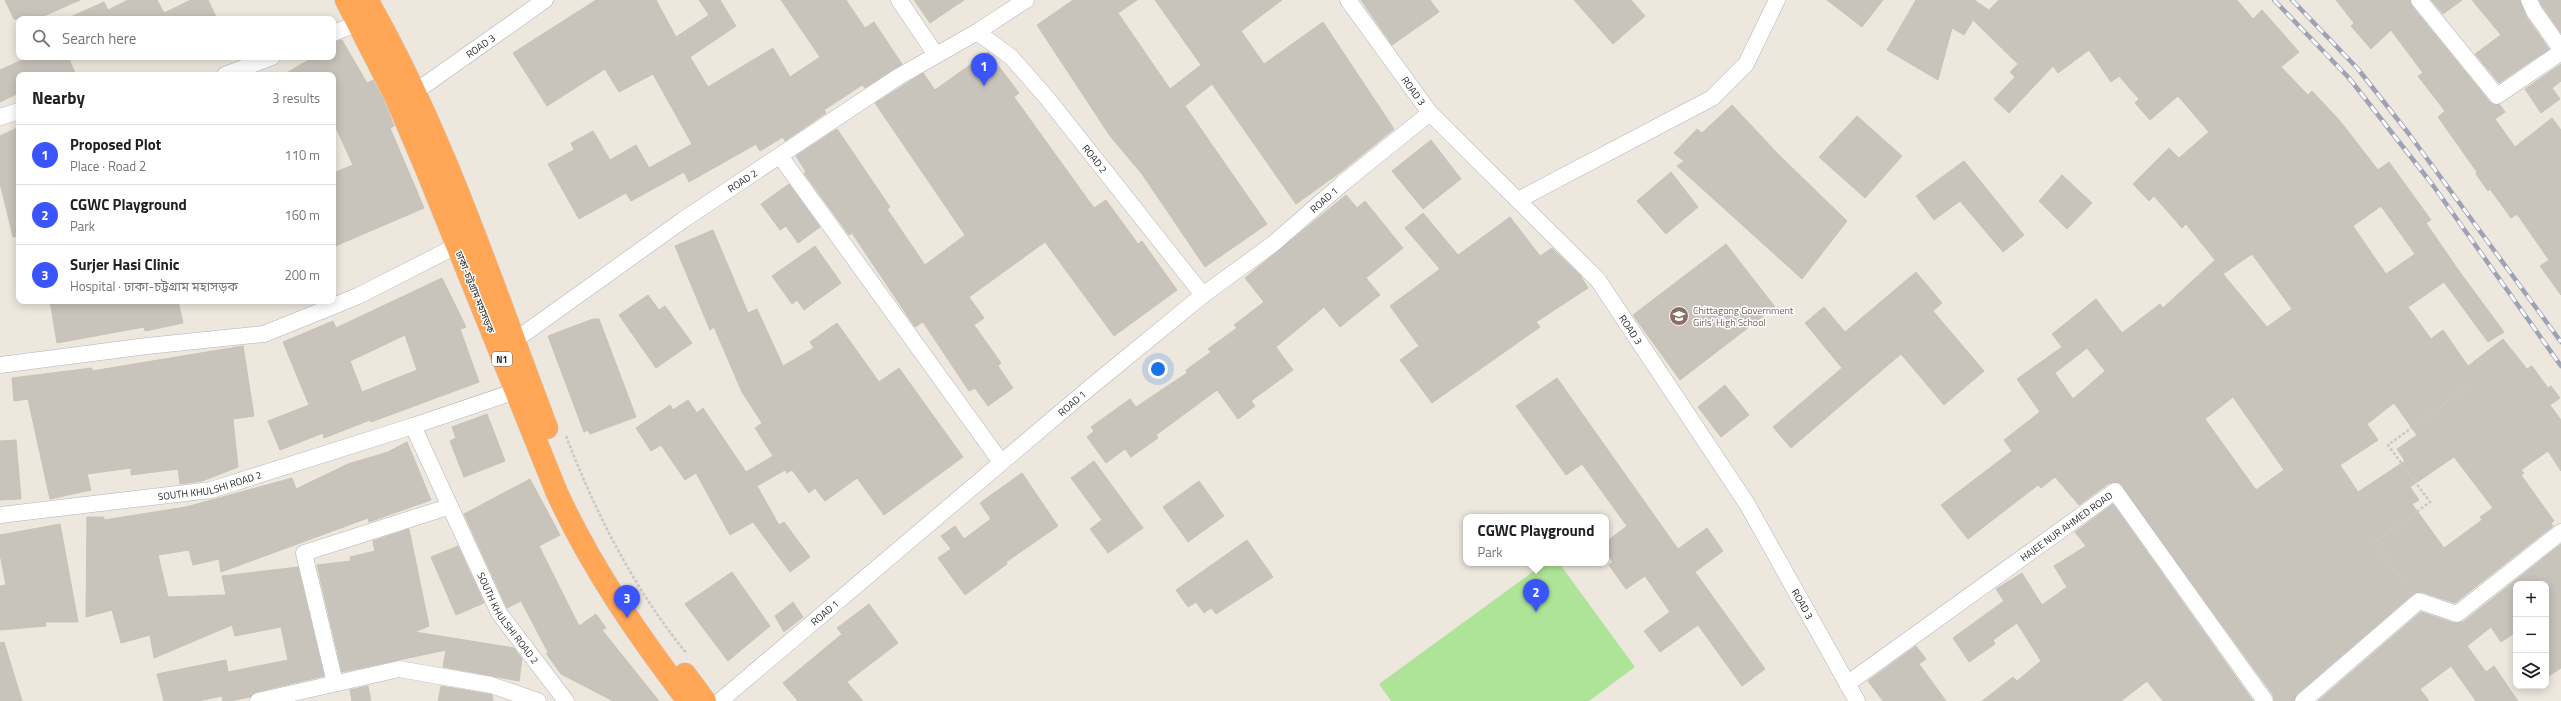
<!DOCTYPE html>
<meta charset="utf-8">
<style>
:root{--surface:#fff;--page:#f6f6f6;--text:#202124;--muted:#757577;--line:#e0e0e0;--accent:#3a55fd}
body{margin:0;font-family:"Titillium Web","Noto Sans Bengali",sans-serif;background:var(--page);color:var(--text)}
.controls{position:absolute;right:12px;bottom:12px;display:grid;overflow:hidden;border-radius:8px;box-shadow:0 2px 10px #0003}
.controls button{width:36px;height:36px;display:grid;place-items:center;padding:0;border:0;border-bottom:1px solid var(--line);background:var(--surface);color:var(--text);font:20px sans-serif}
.you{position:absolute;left:1158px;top:369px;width:14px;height:14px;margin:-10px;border:3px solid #fff;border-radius:50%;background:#1a73e8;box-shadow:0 0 0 6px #1a73e833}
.badge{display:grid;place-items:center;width:26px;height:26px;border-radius:50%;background:var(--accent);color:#fff;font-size:13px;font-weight:700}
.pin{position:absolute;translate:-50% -33px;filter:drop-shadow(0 1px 2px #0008)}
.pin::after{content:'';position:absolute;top:21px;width:14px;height:12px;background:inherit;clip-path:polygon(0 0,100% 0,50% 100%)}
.popup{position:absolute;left:1463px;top:514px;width:146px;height:52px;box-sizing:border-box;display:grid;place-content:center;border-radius:8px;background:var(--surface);filter:drop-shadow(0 1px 3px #0005);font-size:13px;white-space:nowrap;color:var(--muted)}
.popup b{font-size:15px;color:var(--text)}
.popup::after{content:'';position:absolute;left:50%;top:100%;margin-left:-8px;border:8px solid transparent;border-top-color:var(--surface)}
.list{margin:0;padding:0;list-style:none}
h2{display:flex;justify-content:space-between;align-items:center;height:52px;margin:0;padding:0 16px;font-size:17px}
h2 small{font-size:13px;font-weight:400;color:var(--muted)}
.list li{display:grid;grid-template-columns:26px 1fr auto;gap:12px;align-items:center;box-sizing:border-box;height:60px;padding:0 16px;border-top:1px solid var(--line)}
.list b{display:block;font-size:15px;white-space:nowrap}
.list p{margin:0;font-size:13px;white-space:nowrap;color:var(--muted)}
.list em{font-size:13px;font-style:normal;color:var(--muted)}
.icon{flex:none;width:22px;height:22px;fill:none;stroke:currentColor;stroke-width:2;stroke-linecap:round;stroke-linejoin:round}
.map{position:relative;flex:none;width:2561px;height:701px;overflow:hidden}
.search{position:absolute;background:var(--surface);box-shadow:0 2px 10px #0003;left:16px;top:16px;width:320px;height:44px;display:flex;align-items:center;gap:10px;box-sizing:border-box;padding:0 14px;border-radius:8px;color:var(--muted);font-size:15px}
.panel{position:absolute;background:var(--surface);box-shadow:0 2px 10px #0003;left:16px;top:72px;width:320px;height:232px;border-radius:8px}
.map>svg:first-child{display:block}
.green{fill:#aee498}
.building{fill:#c8c4bc;stroke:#c8c3b6;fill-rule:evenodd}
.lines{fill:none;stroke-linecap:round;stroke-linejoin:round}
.street-casing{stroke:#b1b2bf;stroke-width:17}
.highway-casing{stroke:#c8c8c8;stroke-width:23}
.path{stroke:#c8c8c8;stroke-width:2.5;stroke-dasharray:3 2;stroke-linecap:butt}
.street{stroke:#fff;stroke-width:16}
.highway{stroke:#ffa756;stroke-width:22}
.rail-casing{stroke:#9fa1b5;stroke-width:4.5}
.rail{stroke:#fff;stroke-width:3;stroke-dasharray:9;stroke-linecap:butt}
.labels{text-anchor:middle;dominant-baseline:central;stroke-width:3;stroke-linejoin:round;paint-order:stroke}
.shield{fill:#fff;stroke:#6b6b6b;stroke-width:1}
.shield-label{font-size:9px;font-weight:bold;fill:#2b2b2b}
.street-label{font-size:10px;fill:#2b2b2b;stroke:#fff}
.education-label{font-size:10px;fill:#785e54;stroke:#fff;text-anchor:start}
</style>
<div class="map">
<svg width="2561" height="701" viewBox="0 0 2561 701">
<rect width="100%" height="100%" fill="#ede7dd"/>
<path class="green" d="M1545 563H1559L1635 667 1589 701H1391L1379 684Z"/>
<path class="building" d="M5 0H80L37 19H14Z
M128 0H157L164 13 191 0H208L217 19H66L104 2 108 10Z
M596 0H656L676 37 709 15 699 0H720L736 26 690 57 708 87 773 48 790 77 820 57 781 0H846L865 28 874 22 902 64 865 88 862 85 824 110 826 113 785 141 783 137 760 151 756 144 689 182 684 172 631 201 626 193 579 219 548 164 574 150 571 143 593 131 610 160 636 145 649 168 692 144 653 74 619 92 605 69 547 106 513 53Z
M914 0H964L930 23Z
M1073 0H1137L1118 13 1170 89 1201 65 1155 0H1282L1241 31 1264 64 1323 22 1394 129 1342 171 1296 204 1212 84 1185 106 1267 224 1205 267 1142 174 1110 136 1037 25Z
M1361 0H1430L1439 12 1392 45Z
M1574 0H1631L1645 16 1613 44Z
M1827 0H1883L1862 27Z
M1916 0H1974L1989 10 1999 0H2237L2253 19 2262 10 2299 52 2281 67 2308 95 2312 91 2340 121 2378 170 2389 162 2431 220 2426 223 2459 271 2504 332 2488 342 2444 282 2408 307 2431 339 2443 330 2468 366 2503 339 2527 369 2532 366 2548 388 2551 386 2560 398 2550 405 2561 420V471L2548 451 2521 470 2524 473 2521 475 2554 521 2551 523 2553 526 2455 603 2422 592 2413 594 2297 694 2294 701H2274L2273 695 2119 483H2109L2079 505 2055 477 2041 488 2038 485 1968 539 1941 505 2012 451 2004 440 2040 412 2017 379 2062 347 2052 334 2096 299 2122 333 2160 304 2163 308 2215 260 2186 224 2182 228 2154 196 2149 201 2133 184 2169 148 2179 158 2209 132 2178 96 2150 120 2135 103 2139 99 2119 76 2111 82 2089 50 2058 73 2053 66 2009 113 1994 99 2015 77 2010 72 2018 64 1973 20 1964 35 1952 28 1938 80 1887 50ZM2381 206 2415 254 2386 274 2353 226ZM2252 254 2292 309 2267 327 2223 274ZM2087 348 2105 371 2073 399 2055 373ZM2233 397 2284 470 2256 490 2205 419ZM2394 403 2417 435 2397 449 2405 461 2358 492 2340 465 2378 440 2367 424ZM2454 457 2493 508 2480 517 2482 520 2444 548 2412 504 2419 500 2410 487Z
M2336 0H2410L2412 6 2490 102 2500 105 2505 112 2495 119 2515 147 2552 118 2561 130V295L2540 266 2549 260 2517 214 2511 218 2490 189 2488 191 2476 174 2477 172 2438 117 2445 111 2418 76 2423 73 2391 30 2371 49 2351 26 2354 23Z
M2431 0H2462L2443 14Z
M2472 0H2520L2526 16 2549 49 2499 83 2475 54 2501 35Z
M2539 0H2561V33L2542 6Z
M342 40 367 83 373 80 385 103 394 126 390 128 424 208 333 247V173L353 165 333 121V75H283L314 57H333V42Z
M988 52 1019 93 1014 97 1094 208 1106 200 1138 244 1142 241 1177 290 1114 336 1045 242 969 297 984 318 974 325 1001 363 998 366 1013 388 988 406 975 388 969 391 923 322 915 327 852 233 849 235 804 173 806 172 796 156 837 129 890 207 887 209 925 265 965 235 875 103 923 73 935 90Z
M29 57H68L76 75H19V93L0 102V70Z
M2561 64V81L2552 88 2560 99 2541 113 2525 89Z
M1732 105 1778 154 1847 221 1802 279 1677 166 1684 161 1674 153 1697 129 1702 133Z
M1857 116 1902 156 1865 198 1819 157Z
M19 127V236L13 237 0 183V136Z
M1431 140 1461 179 1423 209 1392 171Z
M1964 161 2024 235 2003 252 1960 201 1934 220 1916 196Z
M1671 172 1698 207 1666 234 1637 201Z
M2062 175 2092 203 2067 229 2039 201Z
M789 184 820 227 798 243 786 226 780 230 761 204Z
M1346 195 1357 208 1365 201 1403 248 1366 278 1380 295 1340 327 1324 307 1276 347 1293 370 1251 401 1255 406 1238 419 1217 390 1156 435 1158 438 1131 457 1125 449 1106 463 1087 437 1094 431 1091 427 1130 399 1136 407 1187 373 1186 370 1211 352 1208 349 1237 328 1234 325 1264 302 1245 278Z
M1423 213 1458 255 1510 217 1540 256 1552 248 1580 275 1588 288 1536 322 1540 327 1432 403 1400 360 1419 346 1390 306 1440 269 1405 228Z
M713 230 748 313 757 309 783 366 814 348 810 342 837 323 879 382 899 368 963 457 884 515 857 478 825 501 815 488 809 493 792 470 787 473 785 470 757 486 779 525 784 522 810 557 790 572 753 522 730 535 696 473 685 480 661 445 651 451 636 428 670 405 673 410 688 400 697 413 703 408 746 472 773 456 755 428 762 423 742 392 714 327 710 330 675 246Z
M1726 244 1775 307 1680 380 1633 315Z
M815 246 841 283 804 310 797 300 792 304 772 276Z
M1916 272 1942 303 1933 311 1984 371 1944 405 1901 354 1791 448 1773 427 1842 368 1805 323 1824 307 1845 332Z
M442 278 466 327 460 329 479 382 371 422 370 420 324 438 323 433 280 450 268 421 309 405 283 342 333 321 336 328ZM405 335 417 370 362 392 350 361Z
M648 295 659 310 665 306 692 343 656 368 619 315Z
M50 301H178L183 323 145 331 144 327 57 343Z
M593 319H599L636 417 590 434 588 430 584 432 548 336Z
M243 346 254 416 233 419 238 467 202 481 180 484 178 469 131 475V468L87 474 91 490 50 499 28 399 14 401 12 378 92 368V371Z
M1557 378 1678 549 1707 528 1723 551 1695 572 1765 669 1742 686 1698 625 1660 652 1644 631 1670 612 1645 576 1626 589 1609 565 1613 562 1606 552V542L1627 526 1582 464 1566 475 1516 406Z
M1725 385 1749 415 1721 437 1698 407Z
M487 414 505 461 464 477 450 441 456 438 452 427Z
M16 440 21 499 0 500V441Z
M407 442 431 500 369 522 368 518 221 572 219 559 193 565 189 550 158 555 168 597 226 595 222 576 298 567 324 676 256 692 250 697 230 701H223L222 696 198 701H164L157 674 226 660 228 672 288 660 281 627 235 636 232 625 154 658 150 635 121 643 112 610 86 617 87 517H104V520L186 507 292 478 296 489 348 464 388 452Z
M1094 461 1143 528 1108 553 1090 529 1102 520 1071 478Z
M1022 473 1058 526 1006 562 1007 564 965 595 938 558 951 549 941 536 955 526 964 539 991 519 980 503Z
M530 479 560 535 539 546 579 626 596 614 606 628 602 630 659 701H613L561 674 546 653 549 654 521 601 507 608 464 514Z
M1199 481 1224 516 1188 542 1163 507Z
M2113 504 2253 701H2163L2147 681 2121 701H1982L2013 677 2017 681 2041 661 2017 623 1993 640 1995 644 1969 662 1953 638 2004 601 1996 589 2022 573 2042 605 2067 587 2054 566 2086 546 2075 532Z
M60 524 78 622H45L46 626 0 630V586L6 585 0 554V535Z
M409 529 429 626 415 632 514 648 522 659 519 681 443 667 446 650 342 672 317 565 351 561 350 557 375 551 373 541Z
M1247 540 1273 577 1216 614 1211 608 1204 613 1196 602 1188 607 1176 590Z
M2561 544V668L2546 678V584H2516V632L2501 642 2491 627 2467 646 2486 672 2494 666 2518 701H2476L2451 666 2420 689 2429 701H2318L2421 612 2454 623 2463 622Z
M458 546 484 603 456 615 431 557Z
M732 572 770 626 728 661 685 604Z
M793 602 803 617 784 632 775 616Z
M869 604 898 643 847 682 863 701H798L783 683 842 634 837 628Z
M4 642 22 701H0V643Z
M1916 646 1926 659 1919 664 1946 701H1883L1868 681Z
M368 686 371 701H352L350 690Z
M441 686 489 694 492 695 493 701H438Z"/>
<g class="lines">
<defs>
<g id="street">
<path d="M899 0 936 55"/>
<path id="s1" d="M1348 0 1430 113 1598 280 1747 504 1857 701"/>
<path d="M2419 0 2497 96 2561 52"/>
<path d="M2529 0 2534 11 2561 49"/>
<path d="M977 32 1026 0"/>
<path d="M333 33 368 20"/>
<path d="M225 75 272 57"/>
<path id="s2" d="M415 92 545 0"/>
<path d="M0 117 19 111"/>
<path d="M780 156 1001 462"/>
<path d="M1518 200 1712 98 1746 64 1777 0"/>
<path id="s3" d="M514 341 683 220 898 77 977 32 1011 57 1047 98 1203 295"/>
<path d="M0 365 147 346 264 334 358 296 456 246"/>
<path id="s4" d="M525 388 413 426 499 613 566 701"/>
<path id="s5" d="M0 515 211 490 413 426"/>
<path d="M335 683 304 553 448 507"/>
<path id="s6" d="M1847 684 2115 491 2265 701"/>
<path d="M258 701 399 669 491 685 538 701"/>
<path id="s7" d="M720 701 1087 390 1203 295 1273 244 1343 183 1430 113"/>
<path d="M2303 701 2419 601 2457 614 2561 532"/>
</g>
<path id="highway" d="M346 0 396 98 427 171 557 493C592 569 638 635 688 701
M367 0C444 134 492 284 547 428
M685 674 705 701"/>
</defs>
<use href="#street" class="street-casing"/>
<use href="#highway" class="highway-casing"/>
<path class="path" d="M566 436C596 514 634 589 687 654
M2409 588 2374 543 2430 502 2388 445 2474 382"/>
<use href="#street" class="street"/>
<use href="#highway" class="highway"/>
<defs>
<path id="rail" d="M2274 0 2349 78 2432 184 2561 366
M2292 0 2358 69 2409 134 2561 342"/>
</defs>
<use href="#rail" class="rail-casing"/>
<use href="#rail" class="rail"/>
</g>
<defs>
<symbol id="school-disc" viewBox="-11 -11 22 22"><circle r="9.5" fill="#8d6e63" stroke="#fff"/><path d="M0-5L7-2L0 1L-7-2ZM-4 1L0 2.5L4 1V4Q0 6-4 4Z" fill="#fff"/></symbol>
</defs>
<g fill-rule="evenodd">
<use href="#school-disc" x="1668" y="305" width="22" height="22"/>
</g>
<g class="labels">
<rect class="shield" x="492" y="352" width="20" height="14" rx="3"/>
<g class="shield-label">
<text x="502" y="359">N1</text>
</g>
<g class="street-label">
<text stroke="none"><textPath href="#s2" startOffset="80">ROAD 3</textPath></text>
<text stroke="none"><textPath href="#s1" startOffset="112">ROAD 3</textPath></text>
<text stroke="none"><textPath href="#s3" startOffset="731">ROAD 2</textPath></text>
<text stroke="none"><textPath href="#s3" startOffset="279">ROAD 2</textPath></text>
<text stroke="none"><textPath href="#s7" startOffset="785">ROAD 1</textPath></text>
<text transform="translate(475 292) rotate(68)">ঢাকা-চট্টগ্রাম মহাসড়ক</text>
<text stroke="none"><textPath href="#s1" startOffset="436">ROAD 3</textPath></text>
<text stroke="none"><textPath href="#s7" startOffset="461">ROAD 1</textPath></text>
<text stroke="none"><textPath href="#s5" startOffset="212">SOUTH KHULSHI ROAD 2</textPath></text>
<text stroke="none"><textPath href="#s6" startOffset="270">HAJEE NUR AHMED ROAD</textPath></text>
<text stroke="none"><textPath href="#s1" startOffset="760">ROAD 3</textPath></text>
<text stroke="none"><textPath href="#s7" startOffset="137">ROAD 1</textPath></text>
<text stroke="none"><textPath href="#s4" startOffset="333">SOUTH KHULSHI ROAD 2</textPath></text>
</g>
<g class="education-label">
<text x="1693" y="310">Chittagong Government<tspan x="1693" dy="12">Girls' High School</tspan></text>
</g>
</g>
</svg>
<div class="controls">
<button>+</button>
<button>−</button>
<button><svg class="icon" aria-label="layers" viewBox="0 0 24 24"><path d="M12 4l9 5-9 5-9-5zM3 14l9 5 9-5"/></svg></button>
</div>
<div class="you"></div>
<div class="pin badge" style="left:984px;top:86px">1</div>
<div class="pin badge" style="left:1536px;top:612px">2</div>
<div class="popup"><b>CGWC Playground</b>Park</div>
<div class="pin badge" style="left:627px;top:618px">3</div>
<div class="search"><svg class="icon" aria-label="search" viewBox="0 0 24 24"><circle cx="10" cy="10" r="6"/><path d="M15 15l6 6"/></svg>Search here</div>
<section class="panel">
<h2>Nearby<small>3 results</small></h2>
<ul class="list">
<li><span class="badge">1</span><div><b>Proposed Plot</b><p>Place · Road 2</p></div><em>110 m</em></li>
<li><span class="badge">2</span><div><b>CGWC Playground</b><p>Park</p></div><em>160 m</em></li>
<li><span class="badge">3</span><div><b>Surjer Hasi Clinic</b><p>Hospital · ঢাকা-চট্টগ্রাম মহাসড়ক</p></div><em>200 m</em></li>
</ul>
</section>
</div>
